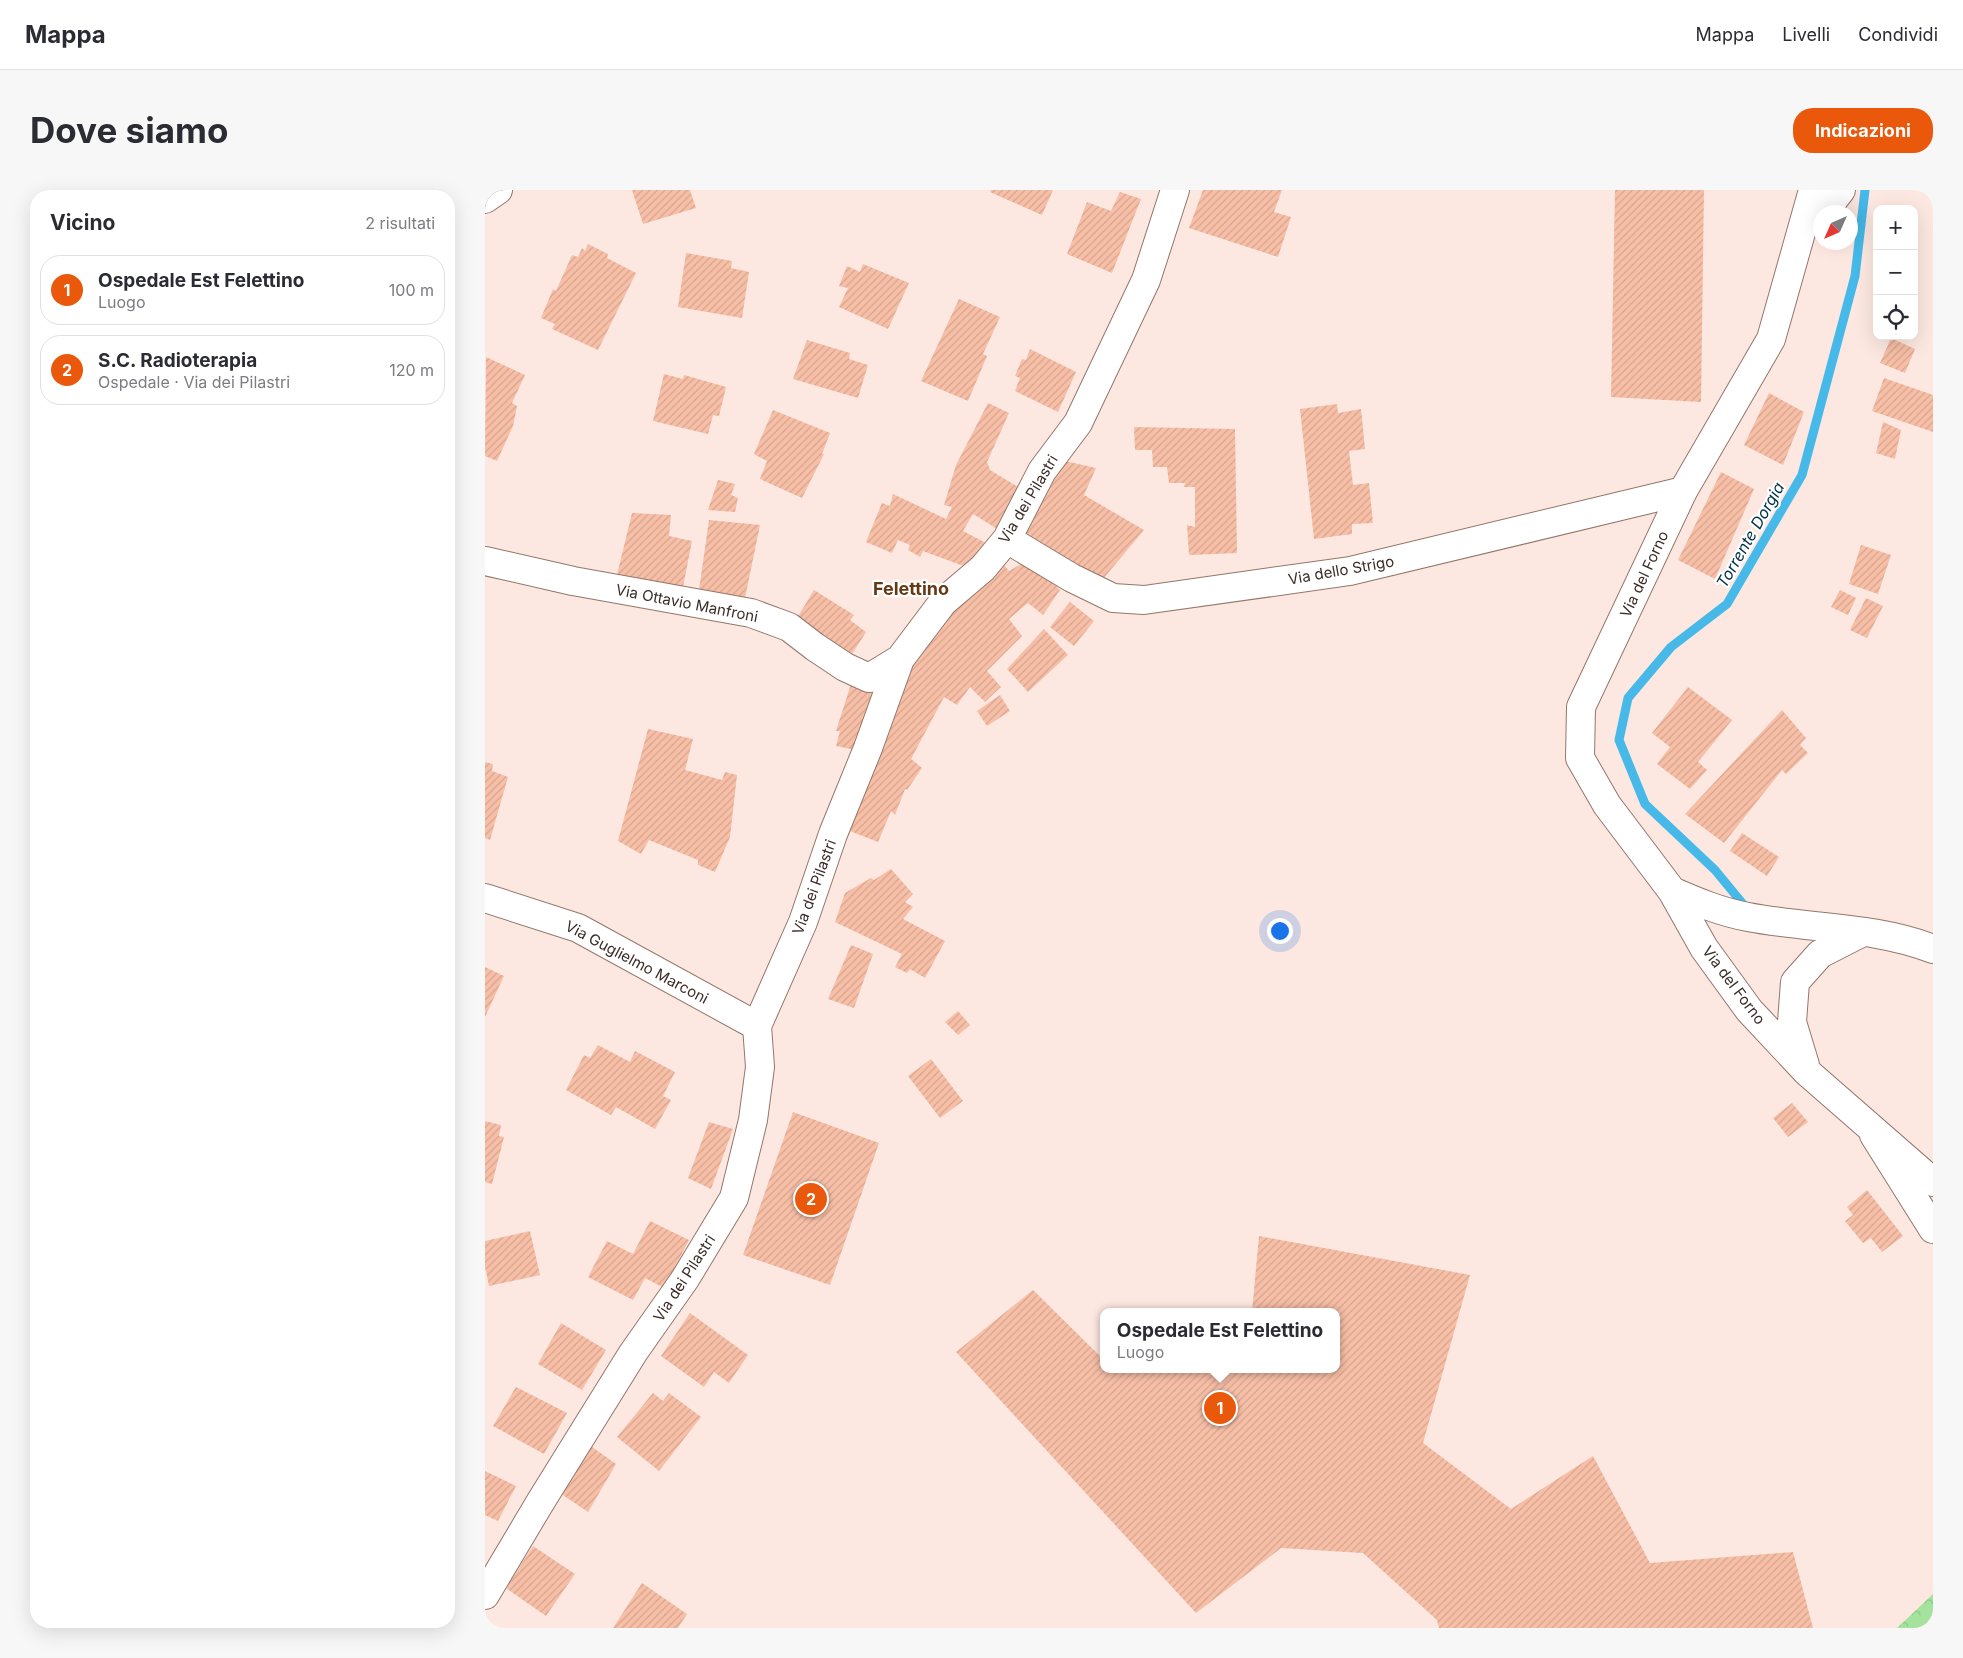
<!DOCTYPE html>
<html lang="it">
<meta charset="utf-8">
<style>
:root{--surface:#fff;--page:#f7f7f7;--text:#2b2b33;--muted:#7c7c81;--line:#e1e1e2;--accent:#ea580c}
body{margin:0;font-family:Inter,sans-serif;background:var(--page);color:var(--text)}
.controls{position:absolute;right:15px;top:15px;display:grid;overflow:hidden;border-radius:10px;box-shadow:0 5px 20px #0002}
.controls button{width:45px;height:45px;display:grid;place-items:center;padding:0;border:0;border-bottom:1px solid var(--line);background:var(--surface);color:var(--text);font:25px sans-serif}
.compass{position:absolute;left:1328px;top:15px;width:45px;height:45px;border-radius:50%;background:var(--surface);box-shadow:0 5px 20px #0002;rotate:225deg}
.you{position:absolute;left:794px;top:740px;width:18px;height:18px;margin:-12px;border:4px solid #fff;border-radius:50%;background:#1a73e8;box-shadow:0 0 0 8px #1a73e833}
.badge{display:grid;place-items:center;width:32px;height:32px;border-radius:50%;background:var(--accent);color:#fff;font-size:16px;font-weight:700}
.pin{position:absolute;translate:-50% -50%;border:2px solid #fff;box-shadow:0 1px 5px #0006}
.popup{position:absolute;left:615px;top:1118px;width:240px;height:65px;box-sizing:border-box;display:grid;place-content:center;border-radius:10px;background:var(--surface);filter:drop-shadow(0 1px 4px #0005);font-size:16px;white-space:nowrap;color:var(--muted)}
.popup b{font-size:19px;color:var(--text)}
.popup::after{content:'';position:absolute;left:50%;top:100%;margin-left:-10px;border:10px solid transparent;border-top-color:var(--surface)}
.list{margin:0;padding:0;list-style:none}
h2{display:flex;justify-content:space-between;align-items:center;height:65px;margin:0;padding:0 20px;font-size:21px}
h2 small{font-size:16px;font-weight:400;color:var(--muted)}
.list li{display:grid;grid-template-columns:32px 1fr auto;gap:15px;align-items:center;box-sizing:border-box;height:70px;margin:0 10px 10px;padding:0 10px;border:1px solid var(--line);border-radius:20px}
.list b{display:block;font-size:19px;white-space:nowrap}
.list p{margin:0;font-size:16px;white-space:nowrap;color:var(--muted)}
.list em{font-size:16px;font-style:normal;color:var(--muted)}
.icon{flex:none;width:28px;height:28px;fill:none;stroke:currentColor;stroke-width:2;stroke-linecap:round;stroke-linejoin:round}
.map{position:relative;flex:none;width:1448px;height:1438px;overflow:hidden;border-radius:20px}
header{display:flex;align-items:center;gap:30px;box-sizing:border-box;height:70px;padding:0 25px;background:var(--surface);border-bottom:1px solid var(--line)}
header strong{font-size:24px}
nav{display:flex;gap:28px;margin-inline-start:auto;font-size:18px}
.intro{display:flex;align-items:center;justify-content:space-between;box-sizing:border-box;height:120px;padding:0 30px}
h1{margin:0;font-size:35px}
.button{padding:12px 22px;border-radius:20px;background:var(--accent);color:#fff;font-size:18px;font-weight:700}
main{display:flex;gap:30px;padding:0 30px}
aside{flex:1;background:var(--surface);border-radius:20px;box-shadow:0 5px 20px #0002}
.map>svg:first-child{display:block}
.forest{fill:url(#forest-crowns)}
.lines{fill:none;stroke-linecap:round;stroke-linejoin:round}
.stream{stroke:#46b9e9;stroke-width:9}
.building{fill:url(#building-hatch)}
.street-casing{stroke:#94766a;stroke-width:30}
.secondary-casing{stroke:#94766a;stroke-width:30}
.primary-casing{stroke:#94766a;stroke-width:30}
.street{stroke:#fff;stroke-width:28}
.secondary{stroke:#fff;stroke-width:28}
.primary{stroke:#fff;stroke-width:28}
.labels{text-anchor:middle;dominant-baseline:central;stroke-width:4.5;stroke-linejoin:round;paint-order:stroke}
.street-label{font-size:15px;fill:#3a2d28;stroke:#fff}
.water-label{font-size:16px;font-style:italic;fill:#003447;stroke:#fff}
.quarter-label{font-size:18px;font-weight:bold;fill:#653a13;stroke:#fff}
</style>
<header>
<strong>Mappa</strong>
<nav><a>Mappa</a><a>Livelli</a><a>Condividi</a></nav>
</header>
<div class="intro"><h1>Dove siamo</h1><a class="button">Indicazioni</a></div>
<main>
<aside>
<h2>Vicino<small>2 risultati</small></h2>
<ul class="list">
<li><span class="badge">1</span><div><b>Ospedale Est Felettino</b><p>Luogo</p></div><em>100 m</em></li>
<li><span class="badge">2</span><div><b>S.C. Radioterapia</b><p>Ospedale · Via dei Pilastri</p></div><em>120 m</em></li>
</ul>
</aside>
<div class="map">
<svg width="1448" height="1438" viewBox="0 0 1448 1438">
<defs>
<pattern id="forest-crowns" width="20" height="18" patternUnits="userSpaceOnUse" patternTransform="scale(1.25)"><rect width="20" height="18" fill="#a3e39e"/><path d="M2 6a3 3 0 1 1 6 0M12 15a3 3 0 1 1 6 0" fill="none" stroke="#8dc388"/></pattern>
<pattern id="building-hatch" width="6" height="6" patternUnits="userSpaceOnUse" patternTransform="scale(1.25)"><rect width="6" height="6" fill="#f8bfa7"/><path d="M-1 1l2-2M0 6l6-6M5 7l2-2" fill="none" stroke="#d5a490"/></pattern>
</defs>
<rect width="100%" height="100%" fill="#fce8e0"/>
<path class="forest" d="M1448 1404V1438H1412Z"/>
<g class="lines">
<path class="stream" d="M1258 714 1230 680 1160 614 1134 550 1143 508 1186 457 1242 414 1317 285 1370 86 1380 0"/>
</g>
<path class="building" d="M147 0H205L211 18 158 34Z
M506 0H568L557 25 505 2Z
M718 0H797L789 22 806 27 793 67 704 38Z
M1130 0H1219L1216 212 1126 207Z
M635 2 656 9 627 83 582 64 602 12 626 21Z
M103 54 123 64 122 68 151 83 113 160 67 139 70 134 56 128 68 99 71 101 87 65 93 67 97 58 100 61Z
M201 63 247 71 246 78 264 82 257 128 193 117Z
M378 74 424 93 403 139 354 117 363 98 354 96 362 76 375 82Z
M474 109 515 127 498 164 502 166 483 211 436 191Z
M1406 148 1430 159 1420 183 1395 173Z
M322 150 365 163 364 169 383 175 373 208 308 189Z
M545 159 591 182 573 222 530 201 535 188 530 186 537 169 541 170Z
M1 167 40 185 27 213 32 216 28 236 12 271 0 266Z
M179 184 198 189 199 185 241 197 234 226 228 225 223 244 168 231Z
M1399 188 1448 205V242L1387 221Z
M1284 203 1319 222 1298 275 1259 255Z
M503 213 524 223 502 272 505 280 538 300 514 340 488 324 478 341 501 353 484 378 438 361 435 367 423 360 425 355 413 350 407 363 381 352 397 313 405 316 408 304 461 329 467 317 459 315 471 275Z
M852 214 853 223 876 219 880 259 864 261 868 295 884 293 888 333 867 334V344L829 349 815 219Z
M288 220 345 243 337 264H339L317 308 275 289 282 271 269 264Z
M1398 232 1416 240 1410 269 1391 263Z
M649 237 750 239 752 363 704 365 702 335 710 337V297H699L700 293H684L682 277H668L667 260H650Z
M571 269 611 278 599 305 659 340 618 389 535 343Z
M1236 282 1269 299 1230 389 1193 370Z
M233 290 250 294 246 305 253 308 250 322 223 320Z
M147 323 186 325 184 346 207 351 198 397 131 389Z
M224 330 275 335 260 408 214 400Z
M1376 355 1406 365 1393 404 1364 394Z
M545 369 575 400 558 425 543 413 524 429 537 446 502 481 516 497 500 512 485 497 472 515 459 507 426 569 437 578 422 600 420 599 410 625 406 621 393 652 357 638 433 451 518 374 524 381Z
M329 400 369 425 365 430 381 442 364 469 309 433Z
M1355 400 1371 408 1363 425 1346 417Z
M1381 408 1398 416 1382 448 1365 440Z
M585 412 609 431 589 456 565 437Z
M559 439 583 465 543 502 522 479Z
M366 494 395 503 370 560 351 556 355 541H351Z
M1203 497 1247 530 1213 572 1222 580 1205 599 1172 574 1185 557 1167 543Z
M515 505 525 521 502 536 492 521Z
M1297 520 1321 548 1315 555 1323 563 1301 584 1297 580 1239 653 1200 624Z
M163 539 208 549 200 580 237 590 240 582 252 585 245 647 230 682 213 675V670L164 650 156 664 133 651Z
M0 572 8 574 7 581 23 587 5 650 0 648Z
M1257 643 1294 667 1282 686 1245 661Z
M406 679 428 704 420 712 428 717 418 729 460 751 440 788 425 779 422 783 410 777 417 764 350 732 360 703 386 688 389 690Z
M366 755 388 764 369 818 343 809Z
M0 777 19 786 0 827Z
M473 821 485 835 473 845 460 832Z
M113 855 145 872 150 861 190 882 178 906 186 910 170 939 131 917 126 925 81 900 99 865 105 868Z
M446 869 478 911 455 928 423 886Z
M1307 913 1323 932 1303 947 1288 928Z
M308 922 394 953 345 1095 258 1065Z
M0 931 16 935 14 946 19 947 7 994 0 992Z
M224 932 248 939 226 999 203 988Z
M1382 1000 1418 1046 1397 1062 1386 1048 1378 1053 1360 1031 1368 1025 1362 1017Z
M165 1031 204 1050 179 1098 160 1088 148 1110 103 1087 122 1051 148 1064Z
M45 1041 55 1085 4 1096 0 1077V1051Z
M774 1046 985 1085 938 1253 1026 1319 1108 1266 1165 1373 1308 1362 1328 1438H954L952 1430 878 1363 796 1358 711 1423 471 1162 548 1100 619 1170V1179H628L631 1182 647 1179H851V1122H767Z
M205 1123 263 1165 244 1193 229 1182 219 1197 176 1166Z
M76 1133 121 1160 97 1200 53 1174Z
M31 1197 82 1223 59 1264 8 1236Z
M168 1203 178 1211 184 1203 216 1227 174 1281 132 1247Z
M100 1252 131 1274 103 1322 69 1299Z
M0 1281 31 1296 13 1331 0 1325Z
M48 1356 90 1384 61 1426 21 1398Z
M157 1393 202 1424 193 1438H128Z"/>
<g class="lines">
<defs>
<path id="street" d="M522 349 587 388 628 408 659 410 865 381 1198 301
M0 371 88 391 266 423 304 437 330 457 360 477 384 488 415 469
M0 708 93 738 272 836
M1389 945 1448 1039
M0 1405 56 1311 148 1163 200 1089 249 1008 268 930 275 877 272 836 318 732 348 644 383 558 415 469 458 412 498 378 522 349 557 281 593 233 661 90 690 0"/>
<path id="secondary" d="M0 9 13 0"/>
<path id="primary" d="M1328 0 1286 149 1198 301 1096 517 1095 568 1122 615 1187 701 1219 758 1264 820 1322 882 1448 992
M1339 22 1356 0
M1187 701C1212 712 1236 722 1263 727 1325 739 1389 736 1448 759
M1320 875 1307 832 1310 792 1335 764 1378 742"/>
</defs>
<use href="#street" class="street-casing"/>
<use href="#secondary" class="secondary-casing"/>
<use href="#primary" class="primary-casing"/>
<use href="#street" class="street"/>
<use href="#secondary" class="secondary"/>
<use href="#primary" class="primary"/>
</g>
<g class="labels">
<g class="street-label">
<text transform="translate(543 309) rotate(-59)">Via dei Pilastri</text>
<text transform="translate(856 380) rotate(-10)">Via dello Strigo</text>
<text transform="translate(1159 384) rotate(-65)">Via del Forno</text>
<text transform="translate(202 413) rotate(11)">Via Ottavio Manfroni</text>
<text transform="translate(329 697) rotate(-70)">Via dei Pilastri</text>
<text transform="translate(152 772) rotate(28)">Via Guglielmo Marconi</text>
<text transform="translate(1249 795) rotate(53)">Via del Forno</text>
<text transform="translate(199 1088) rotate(-57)">Via dei Pilastri</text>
</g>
<g class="water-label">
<text transform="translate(1265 345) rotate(-60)">Torrente Dorgia</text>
</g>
<g class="quarter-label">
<text x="426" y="398">Felettino</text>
</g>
</g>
</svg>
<div class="controls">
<button>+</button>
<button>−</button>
<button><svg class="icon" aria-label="locate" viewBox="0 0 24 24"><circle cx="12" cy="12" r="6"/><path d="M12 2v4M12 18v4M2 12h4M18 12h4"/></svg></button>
</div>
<svg class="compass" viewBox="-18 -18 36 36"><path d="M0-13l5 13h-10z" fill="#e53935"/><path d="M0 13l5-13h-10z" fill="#7c7c81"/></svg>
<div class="you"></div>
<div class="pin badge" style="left:735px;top:1218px">1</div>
<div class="popup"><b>Ospedale Est Felettino</b>Luogo</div>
<div class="pin badge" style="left:326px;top:1009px">2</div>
</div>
</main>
